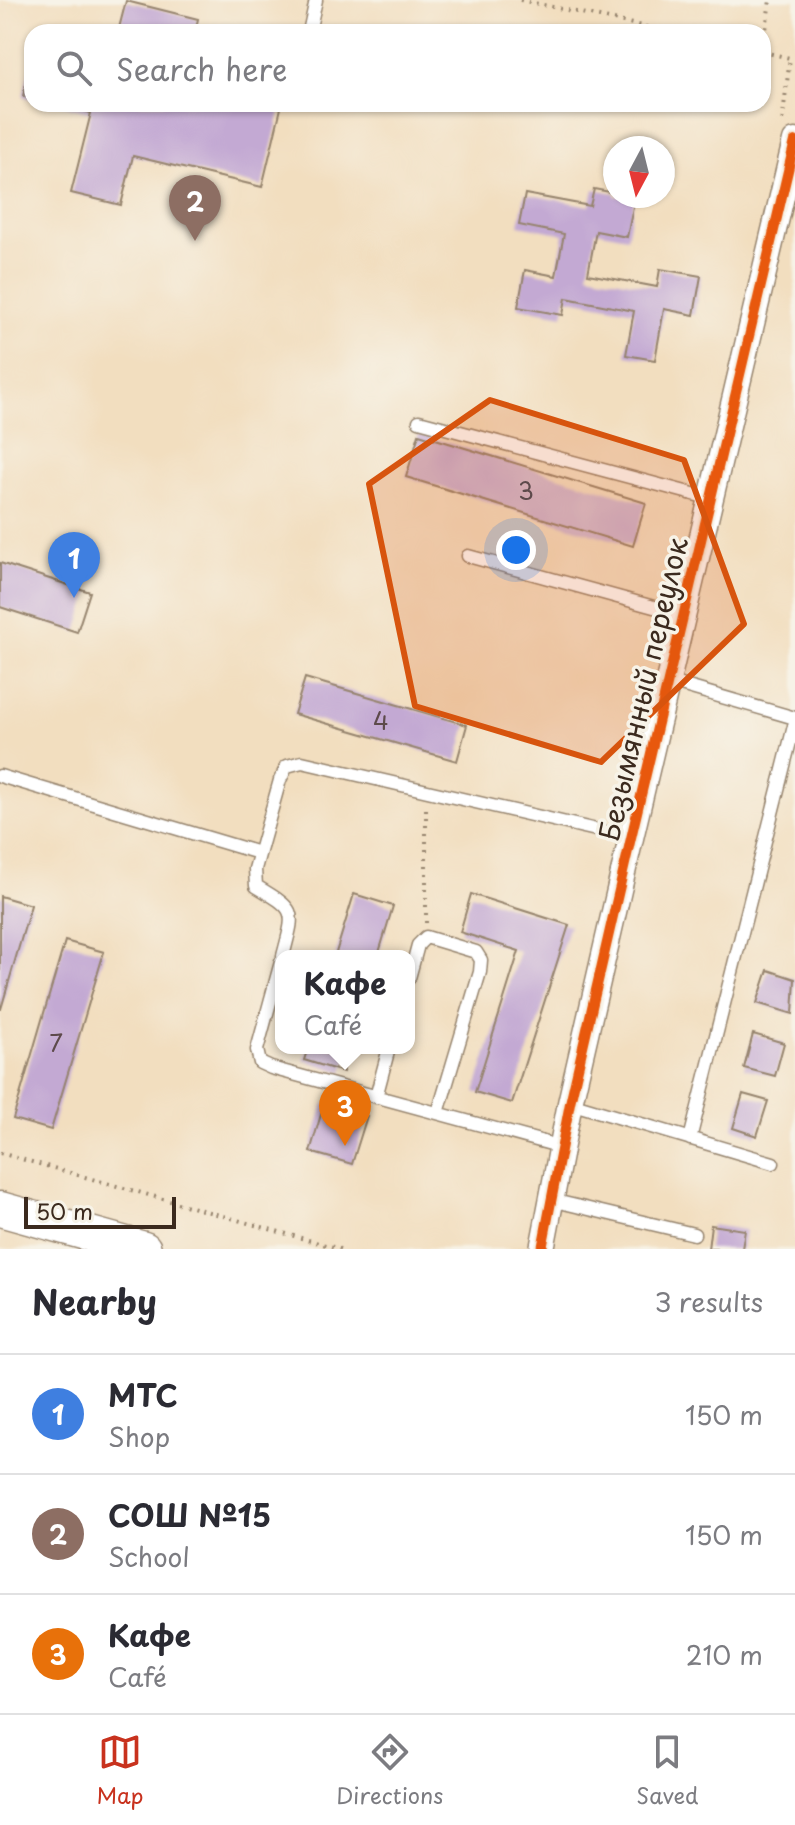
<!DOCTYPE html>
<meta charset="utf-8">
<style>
:root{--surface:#fff;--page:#f7f7f7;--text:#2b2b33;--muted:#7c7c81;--line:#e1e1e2;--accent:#c8321e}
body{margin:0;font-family:"Playpen Sans",sans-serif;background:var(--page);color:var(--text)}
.compass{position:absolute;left:603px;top:136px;width:72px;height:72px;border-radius:50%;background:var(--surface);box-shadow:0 2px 6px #0004;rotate:187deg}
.scale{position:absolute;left:24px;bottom:20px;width:152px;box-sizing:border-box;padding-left:8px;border:4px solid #3b2a1e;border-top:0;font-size:22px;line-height:28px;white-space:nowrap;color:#3b2a1e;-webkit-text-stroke:6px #f7f3e8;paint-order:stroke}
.you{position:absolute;left:516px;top:550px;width:28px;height:28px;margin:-20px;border:6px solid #fff;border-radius:50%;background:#1a73e8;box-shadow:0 0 0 12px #1a73e833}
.badge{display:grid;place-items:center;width:52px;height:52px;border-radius:50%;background:var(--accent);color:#fff;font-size:26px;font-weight:700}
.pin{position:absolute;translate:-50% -66px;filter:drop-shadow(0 2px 4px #0008)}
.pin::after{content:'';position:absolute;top:42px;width:28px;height:24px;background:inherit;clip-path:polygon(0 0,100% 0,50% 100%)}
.popup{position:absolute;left:275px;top:950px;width:140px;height:104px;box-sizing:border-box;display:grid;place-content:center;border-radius:16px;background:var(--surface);filter:drop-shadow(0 2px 6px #0005);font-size:26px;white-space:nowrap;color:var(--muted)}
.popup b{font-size:30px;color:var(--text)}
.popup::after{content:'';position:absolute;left:50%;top:100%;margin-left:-16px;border:16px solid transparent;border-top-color:var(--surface)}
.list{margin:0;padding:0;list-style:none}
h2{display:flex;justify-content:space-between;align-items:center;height:104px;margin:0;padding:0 32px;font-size:34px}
h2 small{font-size:26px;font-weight:400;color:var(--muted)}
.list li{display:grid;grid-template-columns:52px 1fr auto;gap:24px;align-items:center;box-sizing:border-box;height:120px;padding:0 32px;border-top:2px solid var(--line)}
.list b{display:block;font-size:30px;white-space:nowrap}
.list p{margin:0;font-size:26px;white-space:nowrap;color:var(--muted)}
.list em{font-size:26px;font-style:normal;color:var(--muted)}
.icon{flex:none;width:44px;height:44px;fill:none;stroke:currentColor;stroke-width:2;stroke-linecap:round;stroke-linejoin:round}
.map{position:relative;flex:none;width:795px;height:1249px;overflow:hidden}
.search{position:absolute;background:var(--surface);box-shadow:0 2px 6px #0004;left:24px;right:24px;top:24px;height:88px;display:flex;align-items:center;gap:20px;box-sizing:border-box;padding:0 28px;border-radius:24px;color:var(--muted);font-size:30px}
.sheet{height:464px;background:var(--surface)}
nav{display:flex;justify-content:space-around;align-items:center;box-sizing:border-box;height:112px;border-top:2px solid var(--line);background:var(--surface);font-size:22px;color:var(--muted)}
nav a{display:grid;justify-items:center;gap:4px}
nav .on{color:var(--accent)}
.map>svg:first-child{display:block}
.building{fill:#c3a9d3}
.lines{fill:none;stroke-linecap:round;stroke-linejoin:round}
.lane-casing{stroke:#96846e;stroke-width:15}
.street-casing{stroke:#96846e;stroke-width:27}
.secondary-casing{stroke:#96846e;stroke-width:37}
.path{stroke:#96846e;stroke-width:4;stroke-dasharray:2 6;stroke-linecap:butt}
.lane{stroke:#fff;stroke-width:12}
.street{stroke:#fff;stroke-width:24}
.secondary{stroke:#fff;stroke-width:34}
.cycleway-casing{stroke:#f7f3e8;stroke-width:15}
.cycleway{stroke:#e8590c;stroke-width:10}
.marked{fill:#d7540e;fill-opacity:0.2;stroke:#d7540e;stroke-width:6;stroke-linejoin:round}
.labels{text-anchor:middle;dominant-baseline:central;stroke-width:7;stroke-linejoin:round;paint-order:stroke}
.number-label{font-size:24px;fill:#5d4a4b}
.street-label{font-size:28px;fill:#3b2a1e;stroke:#f7f3e8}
</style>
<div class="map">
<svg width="795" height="1249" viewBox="0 0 795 1249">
<rect width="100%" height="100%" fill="#f7f3e8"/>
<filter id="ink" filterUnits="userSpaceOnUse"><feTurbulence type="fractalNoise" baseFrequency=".0125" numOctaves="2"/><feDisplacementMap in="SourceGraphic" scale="16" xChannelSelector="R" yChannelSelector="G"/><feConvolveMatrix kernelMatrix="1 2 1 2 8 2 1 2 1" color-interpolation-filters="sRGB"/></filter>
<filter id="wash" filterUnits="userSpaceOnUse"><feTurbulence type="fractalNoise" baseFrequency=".006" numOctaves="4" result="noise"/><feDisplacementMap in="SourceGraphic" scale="32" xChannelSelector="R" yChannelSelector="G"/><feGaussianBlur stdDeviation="1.8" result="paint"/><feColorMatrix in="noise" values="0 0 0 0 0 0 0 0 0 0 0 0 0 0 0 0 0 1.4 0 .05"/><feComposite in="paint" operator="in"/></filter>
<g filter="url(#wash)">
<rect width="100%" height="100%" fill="#f2debf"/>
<g id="blocks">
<path class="building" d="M126 1 198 19 195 32H118Z
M31 62H32V99L23 96Z
M59 104H265L281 108 262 187 133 156 121 205 71 193 91 113Z
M594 189 615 193V196L635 197 627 237 596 231 588 274 657 287 660 269 701 276 694 315 664 309 655 360 626 355 634 311 566 298 563 315 518 307 525 270 556 276 564 234 519 225 525 194 590 206Z
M419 434 646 503 633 546 406 477Z
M0 563 90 592 77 632 0 607Z
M305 678 467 725 457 761 294 714Z
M354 894 393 906 378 956H335Z
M471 894 569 925 512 1103 475 1092 519 951 460 932Z
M0 896 31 905 1 1009H0Z
M65 941 104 952 51 1130 13 1119Z
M768 970 795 979 793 1014 757 1003Z
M753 1034 784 1043 775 1076 744 1068Z
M308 1048H350L343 1072 304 1060Z
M743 1094 768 1101 757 1136 733 1128Z
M324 1104 367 1116 352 1164 310 1152Z
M711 1225 745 1230 742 1249H708Z"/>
</g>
</g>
<g filter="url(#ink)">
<use href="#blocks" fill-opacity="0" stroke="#96846e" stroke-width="2"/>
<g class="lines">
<defs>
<path id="lane" d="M309 32 316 0
M419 421 712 499
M468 556 683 615
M667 681 795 718
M0 776 259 853
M283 956C295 910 298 911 256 886L255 869 280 780 287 766 302 762 631 838
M281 962 257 1050 260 1063 271 1068 562 1147
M409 978 418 945 426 937 476 952 481 960 480 972 438 1113
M376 1097 389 1048
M570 1103 773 1163
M690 1139 795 722
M551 1200 694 1234"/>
<path id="street" d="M542 1249 570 1103 631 838 795 141"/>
<path id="secondary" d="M0 1209 144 1249"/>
</defs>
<use href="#lane" class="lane-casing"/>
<use href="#street" class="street-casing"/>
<use href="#secondary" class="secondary-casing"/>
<path class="path" d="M520 0 670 32
M763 52 790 58 782 123
M763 52 770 0
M426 923V807
M0 1153 340 1249"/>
<use href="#lane" class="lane"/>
<use href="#street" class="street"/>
<use href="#secondary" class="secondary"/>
<defs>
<path id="cycleway" d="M542 1249 570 1103 631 838 795 141"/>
</defs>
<use href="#cycleway" class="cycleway-casing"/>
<use href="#cycleway" class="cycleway"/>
</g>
</g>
<path class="marked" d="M490 400 684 460 744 624 601 762 415 706 369 484Z"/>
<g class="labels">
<g class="number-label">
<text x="526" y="490">3</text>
<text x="381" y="720">4</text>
<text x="56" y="1042">7</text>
</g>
<g class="street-label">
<text transform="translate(642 689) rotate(-77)">Безымянный переулок</text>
</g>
</g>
</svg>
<svg class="compass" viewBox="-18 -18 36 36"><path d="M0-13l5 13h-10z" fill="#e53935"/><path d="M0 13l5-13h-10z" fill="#7c7c81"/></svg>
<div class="scale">50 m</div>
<div class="you"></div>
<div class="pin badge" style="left:74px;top:598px;background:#3f7fe0">1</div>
<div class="pin badge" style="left:195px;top:241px;background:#8d6e63">2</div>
<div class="pin badge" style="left:345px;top:1146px;background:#e8710a">3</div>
<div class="popup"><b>Кафе</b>Café</div>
<div class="search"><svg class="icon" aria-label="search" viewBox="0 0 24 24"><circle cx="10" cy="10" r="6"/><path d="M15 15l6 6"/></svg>Search here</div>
</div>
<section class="sheet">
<h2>Nearby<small>3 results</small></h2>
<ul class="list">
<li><span class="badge" style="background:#3f7fe0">1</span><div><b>МТС</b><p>Shop</p></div><em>150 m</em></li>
<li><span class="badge" style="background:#8d6e63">2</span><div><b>СОШ №15</b><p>School</p></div><em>150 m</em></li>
<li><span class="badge" style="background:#e8710a">3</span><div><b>Кафе</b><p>Café</p></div><em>210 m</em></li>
</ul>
</section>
<nav>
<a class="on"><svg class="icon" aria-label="map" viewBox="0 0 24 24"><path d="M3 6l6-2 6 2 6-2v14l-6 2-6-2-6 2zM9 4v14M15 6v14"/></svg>Map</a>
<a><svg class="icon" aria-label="directions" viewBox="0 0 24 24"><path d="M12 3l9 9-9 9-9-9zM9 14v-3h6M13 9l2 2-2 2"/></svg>Directions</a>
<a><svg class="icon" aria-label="saved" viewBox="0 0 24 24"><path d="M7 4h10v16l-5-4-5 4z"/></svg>Saved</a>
</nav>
